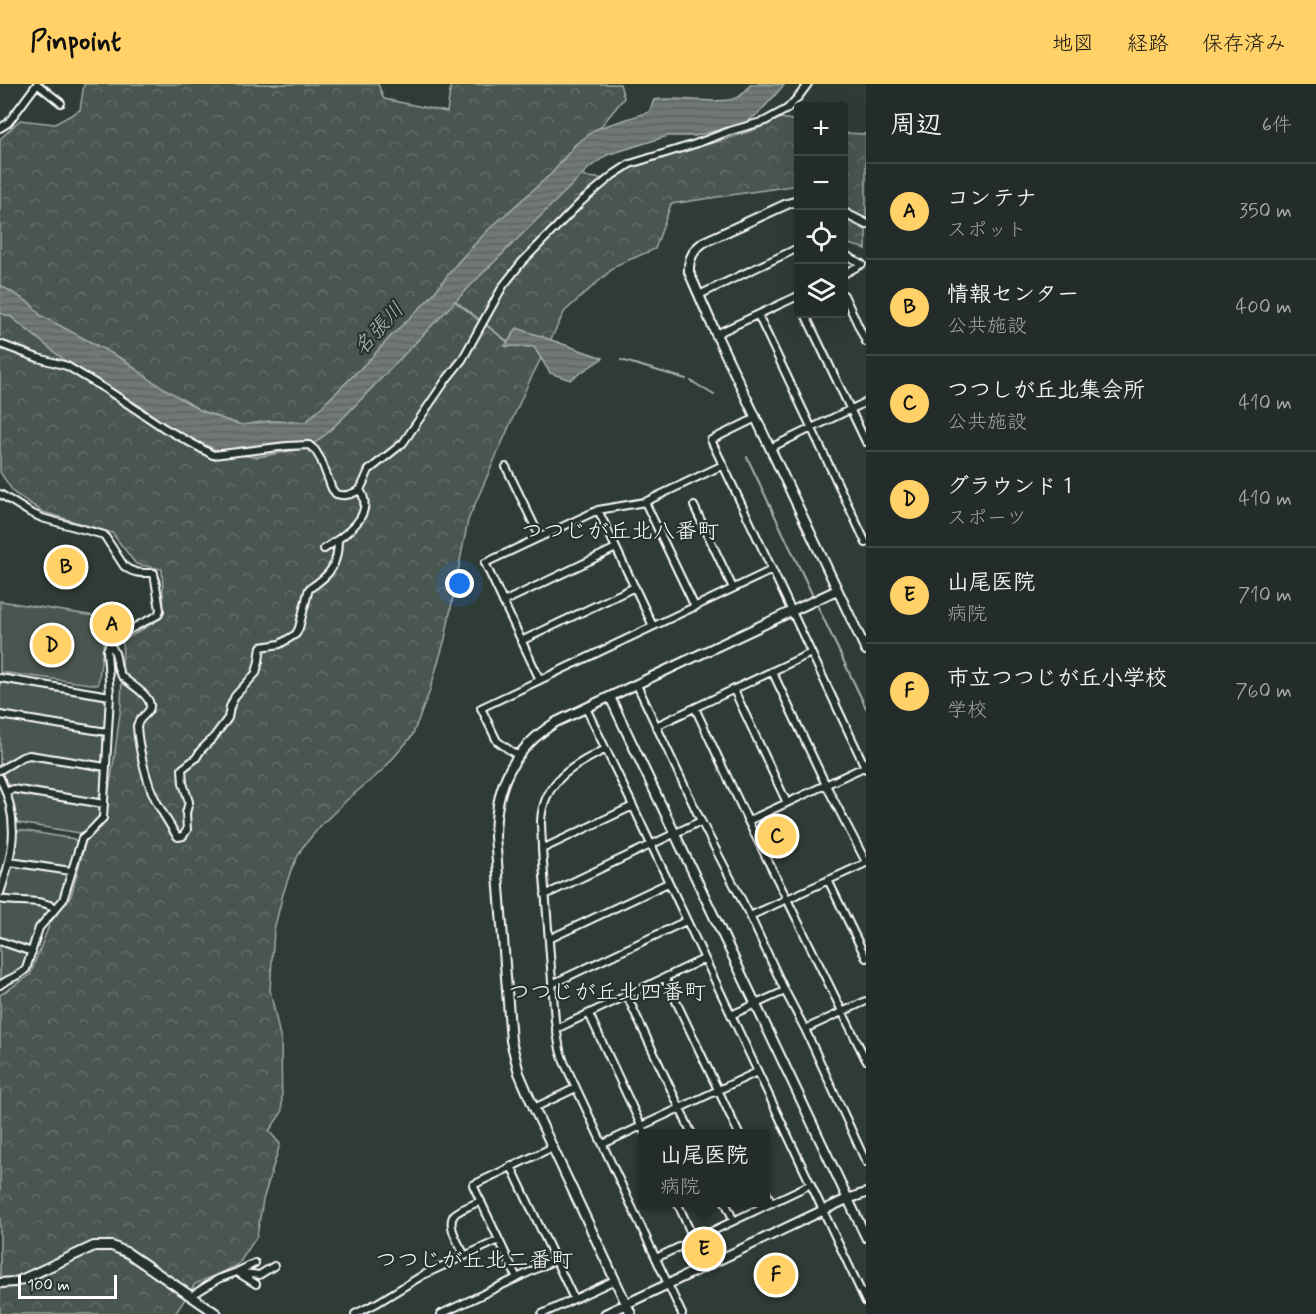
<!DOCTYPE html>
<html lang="ja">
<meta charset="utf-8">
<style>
:root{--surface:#232c28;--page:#2f3834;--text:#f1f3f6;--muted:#a3a7a8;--line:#404845;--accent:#ffd166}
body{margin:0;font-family:Mynerve,"Klee One",sans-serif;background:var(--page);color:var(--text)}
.controls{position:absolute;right:18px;top:18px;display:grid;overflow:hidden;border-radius:6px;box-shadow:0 6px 24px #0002}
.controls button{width:54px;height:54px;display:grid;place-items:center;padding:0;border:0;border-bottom:2px solid var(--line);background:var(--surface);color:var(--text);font:30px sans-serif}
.scale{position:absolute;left:18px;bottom:15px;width:99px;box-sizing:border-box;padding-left:6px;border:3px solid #fff;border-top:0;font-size:16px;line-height:21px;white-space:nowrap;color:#fff;-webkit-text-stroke:4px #26332d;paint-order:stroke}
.you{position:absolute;left:460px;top:500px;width:21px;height:21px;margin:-15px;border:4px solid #fff;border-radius:50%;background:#1a73e8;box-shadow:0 0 0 9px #1a73e833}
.badge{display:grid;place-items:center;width:39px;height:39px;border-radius:50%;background:var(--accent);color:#111;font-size:20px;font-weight:700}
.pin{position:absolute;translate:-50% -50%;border:3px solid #fff;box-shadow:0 2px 6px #0006}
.popup{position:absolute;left:638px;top:1045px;width:132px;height:78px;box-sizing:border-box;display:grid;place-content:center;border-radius:6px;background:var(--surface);filter:drop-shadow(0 2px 4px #0005);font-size:20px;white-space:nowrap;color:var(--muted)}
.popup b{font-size:22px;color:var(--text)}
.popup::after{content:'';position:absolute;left:50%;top:100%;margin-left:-12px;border:12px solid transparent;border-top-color:var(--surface)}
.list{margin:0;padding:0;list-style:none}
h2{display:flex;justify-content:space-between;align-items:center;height:78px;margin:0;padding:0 24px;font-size:26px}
h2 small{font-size:20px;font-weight:400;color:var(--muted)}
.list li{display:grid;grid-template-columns:39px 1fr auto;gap:18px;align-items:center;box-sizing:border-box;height:96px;padding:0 24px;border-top:2px solid var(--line)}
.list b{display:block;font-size:22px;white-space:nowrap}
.list p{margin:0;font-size:20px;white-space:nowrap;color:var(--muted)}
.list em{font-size:20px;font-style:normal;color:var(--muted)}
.icon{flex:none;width:33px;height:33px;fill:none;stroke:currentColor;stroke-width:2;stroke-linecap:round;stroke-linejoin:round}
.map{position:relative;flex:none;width:866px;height:1230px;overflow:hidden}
header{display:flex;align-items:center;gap:36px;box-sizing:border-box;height:84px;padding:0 30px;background:var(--accent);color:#111}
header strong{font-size:28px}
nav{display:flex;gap:33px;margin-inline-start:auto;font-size:21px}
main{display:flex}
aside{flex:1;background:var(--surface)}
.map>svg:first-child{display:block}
.green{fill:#4a544f;stroke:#a4aaa7;stroke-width:1.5}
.forest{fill:url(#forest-crowns);stroke:#a4aaa7;stroke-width:1.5}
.water{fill:url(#water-rules);stroke:#a9afac;stroke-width:1.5}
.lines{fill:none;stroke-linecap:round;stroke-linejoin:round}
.stream{stroke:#a9afac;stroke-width:2}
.minor-casing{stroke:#fff;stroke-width:10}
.tertiary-casing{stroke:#fff;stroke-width:12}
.minor{stroke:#26332d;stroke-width:6}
.tertiary{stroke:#26332d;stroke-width:8}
.labels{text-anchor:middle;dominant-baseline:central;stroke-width:4.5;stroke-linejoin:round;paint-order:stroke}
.water-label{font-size:21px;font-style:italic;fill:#b8bcba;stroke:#26332d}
.quarter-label{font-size:22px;fill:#fff;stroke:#26332d}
</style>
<header>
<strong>Pinpoint</strong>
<nav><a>地図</a><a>経路</a><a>保存済み</a></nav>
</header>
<main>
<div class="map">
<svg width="866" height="1230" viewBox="0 0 866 1230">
<defs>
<pattern id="forest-crowns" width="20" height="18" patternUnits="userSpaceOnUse" patternTransform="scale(1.5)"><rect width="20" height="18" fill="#4a544f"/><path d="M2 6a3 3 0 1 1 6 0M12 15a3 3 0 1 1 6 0" fill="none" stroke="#656e69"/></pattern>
<pattern id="water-rules" width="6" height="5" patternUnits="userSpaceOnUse" patternTransform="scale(1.5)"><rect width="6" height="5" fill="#707975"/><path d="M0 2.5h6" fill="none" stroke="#5e6260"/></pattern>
</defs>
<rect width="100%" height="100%" fill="#2f3b35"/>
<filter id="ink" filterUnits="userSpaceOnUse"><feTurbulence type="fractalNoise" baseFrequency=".0167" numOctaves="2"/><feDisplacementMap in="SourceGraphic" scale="12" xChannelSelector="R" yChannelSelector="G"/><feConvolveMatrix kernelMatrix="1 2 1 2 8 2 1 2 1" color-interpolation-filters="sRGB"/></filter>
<g filter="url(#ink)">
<path class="green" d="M0 517 107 534 98 601 0 588Z
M0 597 102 614 106 618 105 641 101 644 0 627Z
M0 633 100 650 103 653V677L99 680 29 668 21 670 0 681Z
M27 674 98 686 102 689 100 713 96 715 10 702 2 692 4 687Z
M14 708 96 722C97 723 99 724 99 726 102 734 87 747 80 749L18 739C13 733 13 720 10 712Z
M20 746 74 755 77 759 70 781 66 783 17 775 14 772 15 749Z
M15 782 64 789 66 793 60 814 56 818 29 813H6L3 808 11 784Z
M3 818 14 820 30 819 47 822 49 828 36 843 31 860 27 862 0 854V820Z
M0 860 25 868 27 872 21 886 0 897Z"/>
<path class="forest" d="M84 0H378L384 15 447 28 451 0H620L624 14 594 51 559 78 565 83 585 93 611 95 618 93 644 73 679 67 721 57 759 44 781 34 798 37V101L671 120 655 165 617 181 565 227 527 302 468 436 445 555 429 609 412 652 382 687 349 714 322 740 302 764 291 786 283 810 274 846 270 906 281 957 282 1028 269 1047 280 1060 263 1116 257 1152 238 1181 195 1200 175 1230H0V911L30 891 50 839 71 812 86 756 103 742 113 682 121 622 123 557 163 533 164 528 162 485 136 480 112 449 43 428 14 409 0 388V55L20 36 55 40 80 26Z
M844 49 866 50V165L845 159 844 158Z"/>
<path class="water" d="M751 0H785L759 29 745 39 695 52H668L607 71 589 84 473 199 345 332 325 351 308 364 257 373 237 371 219 367 183 351 161 338 141 322 74 284 11 233 0 229V201L30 219 40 231 124 276 152 297 200 326 226 336 242 341 270 337 306 338 372 273 390 253 430 214 458 178 488 146 552 89 575 61 596 45 649 28 654 16C677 11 723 24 741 11 745 8 748 4 751 0Z
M517 244 603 274 570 296 550 289 534 263 505 262Z"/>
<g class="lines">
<path class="stream" d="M455 217 508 258
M621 276 686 295
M691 297 714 311
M747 373 812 510
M818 523 866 624"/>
<defs>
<path id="minor" d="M37 0 61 19
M0 44 8 39 37 0
M844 170 862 180 844 190
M699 211 798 164
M844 211 866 258
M805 230 866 358
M758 231 866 459
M716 250 798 212
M0 260 38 274 67 282 110 308 164 344 213 371 287 362 309 361 315 366 321 376 332 405 336 410C345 413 352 410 360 406L369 386 403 359 446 296 462 276 503 202 522 178 582 117 613 91 630 80 695 60 730 47 765 37 787 25 799 12 808 0
M770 364 866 318
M723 381 711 356 756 334
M506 383 540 453
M0 410 29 428 42 434 104 451 124 482C133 490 142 489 154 489L160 526 158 531C144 539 112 551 107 566L110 612 103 734 87 751 82 754 63 816 39 844 26 885C19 893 8 894 0 901
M645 418 695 523
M694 422 733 504
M598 426 653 542
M324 465C342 453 377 432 360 406
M503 518 616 464
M521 557 635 503
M109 560C120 570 114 581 121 591 128 600 151 610 150 623 149 631 139 632 137 642 138 661 145 691 152 708 158 723 168 737 176 751L178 753 183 752 187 746 186 729 189 718 183 699 182 685 196 674 201 666 213 654 228 634 230 623 235 612 256 589 259 577 261 563 280 560 296 550 299 544 308 508 309 505C330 491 338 482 338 456
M772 587 826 701 866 778
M0 594 110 612
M540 596 485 479 598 426 645 418 723 381 866 685
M637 601 701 737 750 832 785 907 805 945 866 1078
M734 606 787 719
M586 624 633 722 866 1218
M695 624 748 737
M0 631 107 648
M656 642 811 569
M606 665C574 681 543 697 541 737 541 746 542 756 542 765L555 937 560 966 564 978 682 1230
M518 672 497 657 481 624 772 486
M866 682 748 737 787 815 866 779
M0 686 22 673 29 671 106 683
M0 694C20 735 14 767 0 809
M6 708 13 705 104 720
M542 765 633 722
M10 778 71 787
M828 796 866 874
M545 811 701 737
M0 815C18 819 39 814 55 824
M750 832 787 815 866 976
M549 855 668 799
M0 857 32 868
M665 894 739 1050
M552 900 686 837
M627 912 692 1050
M589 930 645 1050
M731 931 785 907
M556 945 704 875
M805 945 866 917
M534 1024 576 1004
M603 1060 757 988
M511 1082 574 1215
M765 1106 772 1119
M677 1118 694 1156
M725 1118 734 1137
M465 1172C460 1161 446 1142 454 1131 458 1126 474 1120 481 1117
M656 1174 811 1100
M237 1188 259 1191 274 1182
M240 1190 256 1200
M517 1194 473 1101 553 1063
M191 1212 218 1195 237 1188 255 1179
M355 1230 377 1219 423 1191 499 1156
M441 1230 555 1176
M542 1230 615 1196"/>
<path id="tertiary" d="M798 117 787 120 704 158C694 165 688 175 689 188L716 250 866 566
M844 129 866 140
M610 613 866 1153
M0 1199 15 1198 23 1195 94 1162H112L128 1169 217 1230
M605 1230 847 1115 866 1109
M631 1230 534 1024 519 989 511 957 495 752C496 701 512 666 556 638L837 506"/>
</defs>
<use href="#minor" class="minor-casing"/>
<use href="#tertiary" class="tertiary-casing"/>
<use href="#minor" class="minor"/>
<use href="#tertiary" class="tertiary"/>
</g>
</g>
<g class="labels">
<g class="water-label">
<text transform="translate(379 245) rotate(-47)">名張川</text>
</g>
<g class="quarter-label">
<text x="620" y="448">つつじが丘北八番町</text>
<text x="607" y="909">つつじが丘北四番町</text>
<text x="474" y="1177">つつじが丘北二番町</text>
</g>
</g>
</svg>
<div class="controls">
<button>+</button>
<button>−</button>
<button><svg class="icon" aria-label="locate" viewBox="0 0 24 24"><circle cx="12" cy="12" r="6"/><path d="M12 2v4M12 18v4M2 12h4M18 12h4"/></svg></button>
<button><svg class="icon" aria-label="layers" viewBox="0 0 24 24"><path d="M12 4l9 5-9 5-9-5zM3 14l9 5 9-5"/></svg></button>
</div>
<div class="scale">100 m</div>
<div class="you"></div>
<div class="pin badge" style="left:112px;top:540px">A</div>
<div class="pin badge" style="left:66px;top:483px">B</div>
<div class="pin badge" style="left:777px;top:752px">C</div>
<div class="pin badge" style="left:52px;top:561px">D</div>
<div class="pin badge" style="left:704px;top:1165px">E</div>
<div class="popup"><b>山尾医院</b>病院</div>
<div class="pin badge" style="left:776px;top:1191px">F</div>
</div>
<aside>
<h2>周辺<small>6件</small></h2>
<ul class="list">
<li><span class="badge">A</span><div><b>コンテナ</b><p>スポット</p></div><em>350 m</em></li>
<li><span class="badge">B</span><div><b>情報センター</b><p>公共施設</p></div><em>400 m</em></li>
<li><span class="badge">C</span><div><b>つつしが丘北集会所</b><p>公共施設</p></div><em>410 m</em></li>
<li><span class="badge">D</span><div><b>グラウンド１</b><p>スポーツ</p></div><em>410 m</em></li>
<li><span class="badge">E</span><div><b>山尾医院</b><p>病院</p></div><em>710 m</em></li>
<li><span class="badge">F</span><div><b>市立つつじが丘小学校</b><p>学校</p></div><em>760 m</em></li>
</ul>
</aside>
</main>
